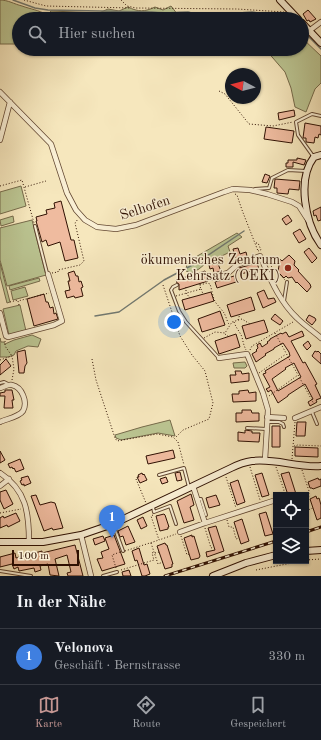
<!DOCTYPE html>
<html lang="de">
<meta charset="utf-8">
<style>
:root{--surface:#171b24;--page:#242831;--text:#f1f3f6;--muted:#9ea1a6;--line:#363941;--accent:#c59692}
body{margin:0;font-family:"Old Standard TT",serif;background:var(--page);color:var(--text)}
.controls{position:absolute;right:12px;bottom:12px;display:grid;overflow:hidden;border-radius:0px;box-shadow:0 1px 3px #0004}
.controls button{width:36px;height:36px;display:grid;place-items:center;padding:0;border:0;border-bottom:1px solid var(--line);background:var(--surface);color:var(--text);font:20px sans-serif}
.compass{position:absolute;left:225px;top:68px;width:36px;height:36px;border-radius:50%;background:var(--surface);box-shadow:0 1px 3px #0004;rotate:277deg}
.scale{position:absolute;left:12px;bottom:10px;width:67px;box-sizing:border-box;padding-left:4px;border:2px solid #2f1002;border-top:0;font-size:11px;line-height:14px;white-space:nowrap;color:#2f1002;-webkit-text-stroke:3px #f9efd4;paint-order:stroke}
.you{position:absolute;left:174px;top:322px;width:14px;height:14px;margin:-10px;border:3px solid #fff;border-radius:50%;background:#1a73e8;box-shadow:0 0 0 6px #1a73e833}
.badge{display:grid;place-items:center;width:26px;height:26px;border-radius:50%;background:var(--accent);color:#fff;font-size:13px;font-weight:700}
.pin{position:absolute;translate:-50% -33px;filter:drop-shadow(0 1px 2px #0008)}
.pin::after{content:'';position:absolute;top:21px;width:14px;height:12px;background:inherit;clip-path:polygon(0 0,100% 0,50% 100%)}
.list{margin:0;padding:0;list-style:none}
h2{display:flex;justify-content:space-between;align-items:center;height:52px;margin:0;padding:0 16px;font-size:17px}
h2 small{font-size:13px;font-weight:400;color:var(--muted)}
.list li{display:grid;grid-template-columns:26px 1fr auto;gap:12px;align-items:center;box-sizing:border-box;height:56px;padding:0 16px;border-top:1px solid var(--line)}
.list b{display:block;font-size:15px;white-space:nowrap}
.list p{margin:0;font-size:13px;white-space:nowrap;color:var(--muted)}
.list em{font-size:13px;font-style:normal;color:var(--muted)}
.icon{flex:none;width:22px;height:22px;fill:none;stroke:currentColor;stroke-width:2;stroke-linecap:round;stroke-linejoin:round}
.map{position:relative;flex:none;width:321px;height:576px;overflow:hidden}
.search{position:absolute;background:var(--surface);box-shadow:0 1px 3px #0004;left:12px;right:12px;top:12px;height:44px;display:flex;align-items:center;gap:10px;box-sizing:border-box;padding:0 14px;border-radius:22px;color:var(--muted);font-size:15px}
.sheet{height:108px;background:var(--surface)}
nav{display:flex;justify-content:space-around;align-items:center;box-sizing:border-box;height:56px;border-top:1px solid var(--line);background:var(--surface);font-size:11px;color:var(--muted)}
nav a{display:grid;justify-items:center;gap:2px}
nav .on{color:var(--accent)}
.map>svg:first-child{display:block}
.green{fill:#bbc592;stroke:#756a4a}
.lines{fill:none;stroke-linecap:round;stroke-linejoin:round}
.stream{stroke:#72786f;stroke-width:1.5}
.building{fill:#efbb9f;stroke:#2f1002;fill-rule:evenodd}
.lane-casing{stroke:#614631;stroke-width:4}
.street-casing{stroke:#614631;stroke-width:6}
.secondary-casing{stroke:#2f1002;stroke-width:8}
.path{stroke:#2f1002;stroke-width:1;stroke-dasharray:1 2;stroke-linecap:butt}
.lane{stroke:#f9efd4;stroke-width:2}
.street{stroke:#f9efd4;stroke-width:4.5}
.secondary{stroke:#f9efd4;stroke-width:6}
.rail-casing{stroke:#2f1002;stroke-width:3}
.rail{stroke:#f9efd4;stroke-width:1.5;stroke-dasharray:4.5;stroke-linecap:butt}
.poi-dot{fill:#8f2418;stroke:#f9efd4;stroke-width:1.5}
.labels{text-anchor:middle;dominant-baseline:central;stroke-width:3;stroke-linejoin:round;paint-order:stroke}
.street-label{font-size:14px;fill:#2f1002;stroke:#f9efd4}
.poi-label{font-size:14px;fill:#2f1002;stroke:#f9efd4;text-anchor:end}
</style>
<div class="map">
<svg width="321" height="576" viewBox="0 0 321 576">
<rect width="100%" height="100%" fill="#f6e7bd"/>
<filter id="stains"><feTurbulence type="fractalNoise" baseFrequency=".005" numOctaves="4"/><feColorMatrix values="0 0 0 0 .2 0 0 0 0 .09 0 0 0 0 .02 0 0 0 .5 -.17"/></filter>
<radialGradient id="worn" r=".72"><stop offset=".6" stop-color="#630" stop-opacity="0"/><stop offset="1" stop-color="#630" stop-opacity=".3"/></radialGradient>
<path class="green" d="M0 0C8 0 14 4 22 6 30 9 39 10 47 15L51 11 99 13 108 9 119 11 128 7C138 12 145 12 155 7L163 10 171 6 178 15 260 17 275 19H19V44H0Z
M302 38 321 56V83L315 89 306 112 295 107 291 88 285 72 266 50 262 49H302Z
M21 186 26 206 0 214V192Z
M13 216 14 222 1 226 0 220Z
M32 220 46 275 7 286 0 260V228Z
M237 233 242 237 228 246 230 252 205 264 199 269 191 273 186 271 187 262Z
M0 263 10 302 7 303 0 276Z
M39 278 40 281 10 290 9 286Z
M25 287 28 296 13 300 11 291Z
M20 305 26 331 9 335 3 309Z
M32 335 41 339 38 347 28 346 16 351 14 355 8 357H0V338L1 342H4L5 344 14 340Z
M245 362 247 366 245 368H234L233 363Z
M170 420 175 436 158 433 121 440 116 438 115 435 142 427Z"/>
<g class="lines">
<path class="stream" d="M13 0 35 8 48 10 152 12C164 14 176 12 188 12 190 12 192 14 194 14 208 13 223 12 237 13 242 13 247 12 252 12 258 12 264 15 270 16
M280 16 291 19
M302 30 321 49
M95 316 119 312 164 280 198 262 244 231"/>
</g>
<path class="building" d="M308 10 316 19 310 22 309 20 307 21 303 14Z
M294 110 295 116 279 120 278 113Z
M305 123 321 126V135L319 134 318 138 315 137 314 143 306 142V138H303Z
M266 127 294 131 292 143 264 139Z
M297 158 306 160 304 165 293 162V167H286V163H288V160H297Z
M265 174 270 176 267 183 262 182Z
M275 179 300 181 299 190 289 189 288 194 277 193V188H274Z
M61 201 71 240H74L78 258 65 261 60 242 48 246 46 240 42 242 36 221H37L36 217 47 214 46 210 55 208 54 203Z
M321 207V220L318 221 316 215 314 216 313 211Z
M288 215 292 221 286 225 282 219Z
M300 229 306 239 299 243 293 233Z
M238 248 240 254 246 252 247 256 236 260 233 249Z
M309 248 317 258 312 263 304 252Z
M289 255 295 261 294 265 299 270 298 271 310 284 311 287 307 292 297 282 296 283 292 277 288 278 286 276 284 278 278 272 280 259 282 261Z
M216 263 217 265 218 264 221 271 214 273 213 268 210 269 209 265Z
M257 263 259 269 241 274 239 268Z
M74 271 76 276H78L79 282 81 281 83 287 81 288 83 296 75 298 74 296 67 298 65 291 70 290 68 281H70L68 273Z
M205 271 208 281 179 290V284L177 283 176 280Z
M234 276 236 282 217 288 215 282Z
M264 290 268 299 274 298 276 302 263 308 257 293Z
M211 292 214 301 185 310 182 300Z
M44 294 46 302H48L50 308 53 307 54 314 56 313 58 319 34 326 27 299Z
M251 297 255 310 231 317 227 305Z
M220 311 225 325 202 332 198 319Z
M275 314 283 321 280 325 271 319Z
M309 315 315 318 316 320 312 325 306 320Z
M264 320 268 332 246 339 242 326Z
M302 331 304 336 291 341 303 363 305 362 317 384 315 385 321 398 316 400 317 402 310 406 308 402 313 399 305 384 288 395V396L278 403 271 390 268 392 267 390 266 389 270 387 263 374 266 373 265 371 290 356 289 352 283 343 274 348V349L265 354 266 355 256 362 252 354 257 351 256 350 258 348 257 345 260 343 262 347 268 343 267 342 270 340V339L281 333 282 334 286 332 289 337ZM294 363 301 377 278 391 272 379 286 369 285 368Z
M236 334 240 347 219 354 215 341Z
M308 341 311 346 307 350 303 345Z
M25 350 27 363 25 366 24 373H19L17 352Z
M315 351 317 352 318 351 321 354V364L312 356Z
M6 359 11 366 0 375V365Z
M235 371H241L242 374 249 373V381L231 383 230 375H236Z
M5 390H12L14 400H12L13 408H4L5 396H0V393L5 392Z
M248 390 249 393 256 392V401L233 402 232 394H239V391Z
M242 410H251L252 413H259V421L236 422V413H242Z
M297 422H306L305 436H296Z
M272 426H280V447H272Z
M245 430 252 431V433H260L259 442 238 441V432L245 433Z
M295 447 318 448V457L295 456Z
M173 450 175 458 148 464 146 456Z
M0 451 5 460 0 463Z
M20 459 24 469 16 472 14 468 13 469 12 467 10 468 8 464Z
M180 472 182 480 177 481 175 473Z
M289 472 296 494 293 495H288L281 474Z
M142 473 143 475 144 474 147 480 140 483 137 477H139L138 475Z
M262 473 269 495 262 497 255 475Z
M28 476 31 483 24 486V484L22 485 20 481 22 480 21 478Z
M166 477 168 482 162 484 160 479Z
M318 478 319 480 321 479V486L313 489 312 488H310L308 482Z
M238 480 245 502 237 505 230 483Z
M6 490 13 504 4 509 0 500V492Z
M191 494 194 505 190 507 194 520 184 523 177 501Z
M36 495 40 505 51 502 55 503 63 528 53 530 52 528 44 531 31 496Z
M216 495 220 505 209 508 206 498Z
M316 496 317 499 319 498 321 505V518L317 520 310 499Z
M266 512 273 534 265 536 259 514Z
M16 513 20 521 8 527 7 525 0 528V518L3 516 4 518Z
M164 514 165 515 169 527H168V529L160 531 156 516Z
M143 517 147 526 141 529 137 520Z
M242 519 249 541 241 544 234 522Z
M128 526 135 542 126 545 123 536 120 537 118 531Z
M216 526 224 551 207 557 206 552 215 550 208 528Z
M114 535 125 564 102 571 97 559 103 558 101 552 109 549 105 538Z
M192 535V537L194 536 200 556 199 558 191 560 184 538Z
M103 536 105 541 95 545 93 539Z
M165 543 166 545H167L173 564H172V567L165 569 157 546Z
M75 545 83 576H68L67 573 71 572 67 555 55 559 59 576 50 575 48 564 40 566 41 570 35 572 34 568 19 571 18 567 14 569 12 564 0 567V557L15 553 16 558 42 551V553Z
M139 548 144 565 147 564 150 574 145 576H142L137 560 135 561 132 551Z
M129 570 131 576H123L122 572Z"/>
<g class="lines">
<defs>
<path id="lane" d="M313 156 298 135 296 122 312 114 321 116
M255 189 269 188 272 178 288 170 306 171
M35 226 47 273
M177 285 173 287 171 290 179 311 186 322 218 357
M284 301 287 282
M0 383 4 382 8 384
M312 412 317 424
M268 422H279L283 424 284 427
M247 428 266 429
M159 475 184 468 189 487
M198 499H201L206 515
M153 507 154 512 170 506 176 524
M113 524 123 551
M0 571 31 576
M103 576 117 572"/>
<path id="street" d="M309 31 321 22
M0 92 51 144 67 193 76 210 85 220 97 227 116 229 136 225 224 192 233 189 250 190 267 194 292 202 299 206 308 220
M0 140 10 102
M210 278 228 273 237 265 260 256C270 278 279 301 297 318 304 325 313 331 321 338
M0 313 6 336 8 337 54 325 62 321 48 274
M219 358 247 354 263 393 268 410 265 460
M0 388C4 387 8 384 12 385 22 387 28 402 23 411 19 417 6 419 0 422
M267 417 284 418
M295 418 321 407
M0 473C26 490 29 512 29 542
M0 486 9 479
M193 486 205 523 276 500
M180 532 205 523
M81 535 91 576"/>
<path id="secondary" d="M280 0 298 19
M302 23 321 43
M321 155 314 157C297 179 305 223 321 245
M0 542H43L81 535 113 524 231 468C237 465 245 462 252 461 275 458 298 468 321 466
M306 551 321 550
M213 576 246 563 276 555"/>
</defs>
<use href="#lane" class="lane-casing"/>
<use href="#street" class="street-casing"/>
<use href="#secondary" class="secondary-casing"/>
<path class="path" d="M24 0 46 6 131 8
M121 0 127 6 136 8 237 9 284 12
M219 91 225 94 249 124 273 126 293 122
M0 186 22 180 34 223
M25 187 46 181
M235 194 237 195 242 210 258 251
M256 243H258L261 250 258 251
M269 264 285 280
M52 273 58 272V270L80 265 84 261 75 223 78 219
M163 285 180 336 192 355 205 371 213 403 209 419 183 430 175 438
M200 285 207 283 210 284C212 290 213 299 216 303 224 313 224 311 228 323L230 325
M186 287V293L190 298
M201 289 203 294
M176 296 201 289 199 284
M10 302 18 300
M19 305 18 301 49 293
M238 320 240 314
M234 322C236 328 240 332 242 337 243 342 244 346 246 350
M275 333 314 404
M225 334 229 337
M204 338 215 332 225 333 232 322 242 319 250 324
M5 341V346L12 356
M250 350 252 346 293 322
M92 359 96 380 115 438 117 441 157 434 173 437 178 442 184 465
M0 360 12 356 14 369 12 380
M259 373 286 354
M269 396 298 375
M294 446H296L297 445 321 446
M292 459 295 422
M250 467 260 500
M276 467 284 490 283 495
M302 470 309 491 308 510 313 508
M226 477 236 508
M136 479 146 503
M0 513 21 509
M153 515 151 516 159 540 176 534
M227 520 229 527H233L236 539 239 538
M205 528 211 548 214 547
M181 536 187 555 189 554
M151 543 158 564 163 562
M125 551 159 540
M155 553 159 552
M306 560 321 559
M116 568 112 555 120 552
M121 570 154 560 152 553 154 552
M256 570 302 561"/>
<use href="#lane" class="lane"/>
<use href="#street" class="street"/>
<use href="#secondary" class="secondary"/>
<defs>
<path id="rail" d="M306 532 321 527
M165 576 276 541"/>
</defs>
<use href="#rail" class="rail-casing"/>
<use href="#rail" class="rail"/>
</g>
<circle class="poi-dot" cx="288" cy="268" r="4"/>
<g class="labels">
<g class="street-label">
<text transform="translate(145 208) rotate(-18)">Selhofen</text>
</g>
<g class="poi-label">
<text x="280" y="260">ökumenisches Zentrum<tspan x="280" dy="16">Kehrsatz (OEKI)</tspan></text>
</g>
</g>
<rect width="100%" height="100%" filter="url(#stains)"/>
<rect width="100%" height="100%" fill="url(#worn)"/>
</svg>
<div class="controls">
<button><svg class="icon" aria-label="locate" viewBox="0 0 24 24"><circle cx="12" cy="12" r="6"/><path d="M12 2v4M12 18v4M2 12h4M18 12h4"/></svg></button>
<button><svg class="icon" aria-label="layers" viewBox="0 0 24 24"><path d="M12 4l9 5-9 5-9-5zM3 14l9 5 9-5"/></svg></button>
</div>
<svg class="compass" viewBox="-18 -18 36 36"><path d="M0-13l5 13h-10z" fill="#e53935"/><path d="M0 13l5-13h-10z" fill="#9ea1a6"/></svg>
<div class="scale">100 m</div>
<div class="you"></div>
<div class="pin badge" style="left:112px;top:538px;background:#3f7fe0">1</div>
<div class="search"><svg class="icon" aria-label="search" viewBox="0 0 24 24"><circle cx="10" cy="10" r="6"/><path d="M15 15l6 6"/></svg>Hier suchen</div>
</div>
<section class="sheet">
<h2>In der Nähe<small></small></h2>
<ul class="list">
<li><span class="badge" style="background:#3f7fe0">1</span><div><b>Velonova</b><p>Geschäft · Bernstrasse</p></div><em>330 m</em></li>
</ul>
</section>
<nav>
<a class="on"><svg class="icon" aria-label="map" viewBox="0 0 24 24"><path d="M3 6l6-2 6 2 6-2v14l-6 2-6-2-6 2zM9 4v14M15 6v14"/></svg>Karte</a>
<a><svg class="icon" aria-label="directions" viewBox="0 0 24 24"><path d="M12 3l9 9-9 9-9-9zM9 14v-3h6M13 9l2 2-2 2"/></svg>Route</a>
<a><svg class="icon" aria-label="saved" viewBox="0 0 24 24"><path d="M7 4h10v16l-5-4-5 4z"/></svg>Gespeichert</a>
</nav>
